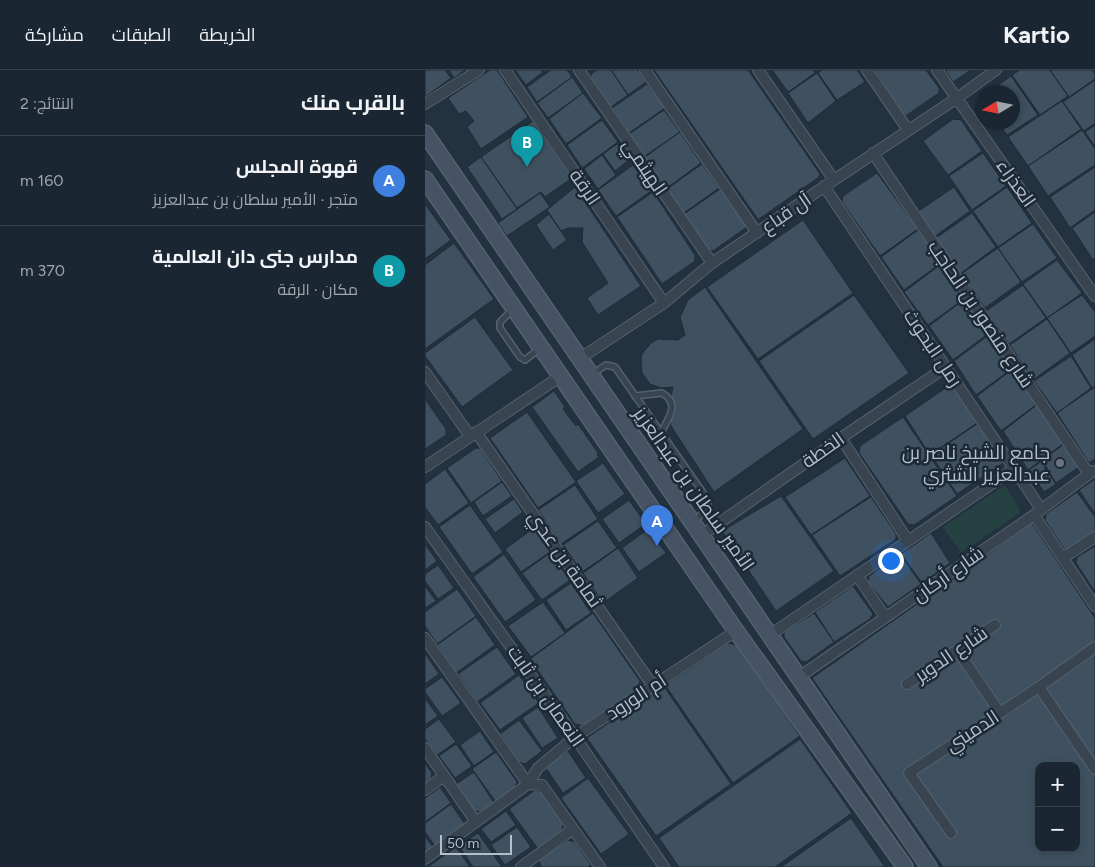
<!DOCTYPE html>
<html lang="ar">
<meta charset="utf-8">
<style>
:root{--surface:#1a2631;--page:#27323d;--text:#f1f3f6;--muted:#9fa5ab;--line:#38434d;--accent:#ea580c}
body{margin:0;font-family:Figtree,Cairo,sans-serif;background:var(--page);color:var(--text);direction:rtl}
.controls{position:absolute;right:15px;bottom:15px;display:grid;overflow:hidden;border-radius:10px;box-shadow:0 2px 8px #0003}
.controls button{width:45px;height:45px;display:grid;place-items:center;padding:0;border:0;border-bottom:1px solid var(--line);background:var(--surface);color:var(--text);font:25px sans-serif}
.compass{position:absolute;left:550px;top:15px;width:45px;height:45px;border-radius:50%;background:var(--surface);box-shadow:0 2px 8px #0003;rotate:260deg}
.scale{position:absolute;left:15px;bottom:12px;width:72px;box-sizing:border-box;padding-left:5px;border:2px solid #b4bfcb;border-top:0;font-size:14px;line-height:18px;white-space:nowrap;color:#b4bfcb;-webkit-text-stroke:4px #1c2936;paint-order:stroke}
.you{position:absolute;left:465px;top:490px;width:18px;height:18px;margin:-12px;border:4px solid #fff;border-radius:50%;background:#1a73e8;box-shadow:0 0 0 8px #1a73e833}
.badge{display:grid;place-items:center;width:32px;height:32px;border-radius:50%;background:var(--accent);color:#fff;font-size:16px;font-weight:700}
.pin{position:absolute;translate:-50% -41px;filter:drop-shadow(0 1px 2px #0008)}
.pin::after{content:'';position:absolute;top:26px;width:18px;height:15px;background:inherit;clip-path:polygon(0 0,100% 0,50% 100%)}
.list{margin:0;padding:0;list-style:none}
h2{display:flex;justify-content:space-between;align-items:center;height:65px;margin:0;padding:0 20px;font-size:21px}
h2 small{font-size:16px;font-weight:400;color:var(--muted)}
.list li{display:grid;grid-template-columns:32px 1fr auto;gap:15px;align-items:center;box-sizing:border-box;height:90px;padding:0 20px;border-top:1px solid var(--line)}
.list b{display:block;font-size:19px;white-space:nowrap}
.list p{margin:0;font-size:16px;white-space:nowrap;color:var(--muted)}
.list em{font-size:16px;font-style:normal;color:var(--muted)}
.map{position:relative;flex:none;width:670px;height:797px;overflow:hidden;direction:ltr}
header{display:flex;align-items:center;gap:30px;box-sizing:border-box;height:70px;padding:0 25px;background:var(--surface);border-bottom:1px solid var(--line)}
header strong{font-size:24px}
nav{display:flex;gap:28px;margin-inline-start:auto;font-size:18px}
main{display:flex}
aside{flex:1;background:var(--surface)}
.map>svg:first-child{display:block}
.green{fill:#254142}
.building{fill:#3f5160;stroke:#1e2b38;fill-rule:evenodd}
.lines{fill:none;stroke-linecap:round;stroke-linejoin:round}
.lane-casing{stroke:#55626e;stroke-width:8}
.street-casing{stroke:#55626e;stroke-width:12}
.secondary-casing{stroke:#55626e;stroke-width:18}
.lane{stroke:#384450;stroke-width:5}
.street{stroke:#384450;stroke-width:10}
.secondary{stroke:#455364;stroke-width:15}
.worship-dot{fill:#6b7280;stroke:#1c2936;stroke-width:2}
.labels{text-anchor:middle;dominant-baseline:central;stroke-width:5;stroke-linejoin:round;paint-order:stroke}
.street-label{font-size:19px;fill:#b4bfcb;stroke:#1c2936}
.poi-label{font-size:19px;fill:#b4bfcb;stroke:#1c2936;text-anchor:end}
</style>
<header>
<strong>Kartio</strong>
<nav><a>الخريطة</a><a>الطبقات</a><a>مشاركة</a></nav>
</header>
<main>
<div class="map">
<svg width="670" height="797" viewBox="0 0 670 797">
<rect width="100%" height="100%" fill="#233241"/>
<path class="green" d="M580 415 596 442 536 483 518 457Z"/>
<path class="building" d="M0 0H20L26 8 0 27Z
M24 0H40L29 8Z
M65 0H72L103 47 56 79 42 57 49 51 41 41 34 44 23 28Z
M90 0H116L118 2 101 15Z
M126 0H142L147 7 112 32 102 17Z
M172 0H186L203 25 186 37 166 8V4Z
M186 0H213L221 12 203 25Z
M229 0H323L395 104 393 108 334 149 332 148Z
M347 0H388L390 3 363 22Z
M397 0H432L440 12 412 30 393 3Z
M449 0H501L514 18V23L482 45H479Z
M520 0H546L528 12Z
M595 0H625L643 26 615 45 587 5Z
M625 0H667L670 4V9L644 27Z
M392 3 411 31 383 53 363 23Z
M586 6 613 45 582 65 573 52H588V22H563Z
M147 7 158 23 123 48 112 33Z
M670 10V53L659 61 638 32Z
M222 14 240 38 204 63 187 38Z
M158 23 177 48 141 74 124 49Z
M637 31 656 59 603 96 583 67Z
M239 40 255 62 220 86 204 64Z
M528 49 536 50 557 81 523 105 498 71Z
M177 50 193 72 157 98 142 75Z
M108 51 147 108 120 127 116 122 92 138 56 87Z
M670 55V77L660 62Z
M657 60 670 79V95L623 126 603 96Z
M255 62 276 93 242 118 220 87Z
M192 74 204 90 190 101 178 84Z
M558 83 581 116 547 140 524 106Z
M177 85 191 105 173 119 159 99Z
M56 87 92 139 77 149 42 97Z
M277 94 294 118 259 143 242 119Z
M208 95 226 121 191 146 173 120Z
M670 97V140L645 158 625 127Z
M452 103 493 159 455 186 417 132 418 126Z
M150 117 216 216 173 245 162 228 183 213 157 172 158 158H143L136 161 122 140Z
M529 117 545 141 509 167 492 142Z
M582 117 607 153 573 177 548 141Z
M295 119 322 157 288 181 284 180 259 144Z
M228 122 270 185V191L237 214 192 147Z
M115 123 125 137 82 166 73 153Z
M0 134 26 170 0 189Z
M670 142V188L668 190 647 158Z
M547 143 571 177 535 204 511 168Z
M124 144 142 170 128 180 111 155Z
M378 150 428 223 333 289 282 217Z
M608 154 632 188 597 212 573 178Z
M493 160 516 193 479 220 456 187Z
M29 173 69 229 0 279V195Z
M573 178 596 212 560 238 536 204Z
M632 190 657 223 622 248 598 214Z
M515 195 539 229 503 255 479 222Z
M598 215 621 248 584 274 561 241Z
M280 217 378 359 289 422 246 356 244 337 248 317 236 318 225 314 217 303 216 290 217 284 226 273 233 269 253 270 260 265 255 247 263 230Z
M429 225 484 303 388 369 334 291Z
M657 225 670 242V266L646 283 622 248Z
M540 229 564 263 528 290 504 256Z
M50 247 88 300 37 337 0 286V283Z
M622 249 645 283 608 310 585 275Z
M565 264 588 298 551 325 529 291Z
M670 269V316L667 318 647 285Z
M646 286 666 318 632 343 609 311Z
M588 299 612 334 576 361 552 326Z
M522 317 530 320 552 353 505 385 480 346Z
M670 317V389L664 393 632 343Z
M129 321 140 337 138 339 151 356 153 354 173 383 172 384 174 387 153 402 107 337Z
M0 329 21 359V365L0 379Z
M613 334 639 373 603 400 578 361Z
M102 342 151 412 113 438 65 368Z
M478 347 532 426 489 455 483 454 434 383 435 376Z
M552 354 578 388 577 394 532 424 506 385Z
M638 375 654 397 631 413 617 390Z
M51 378H55L77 411 46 433 22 398Z
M420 388 445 426 386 465 360 427Z
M617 391 621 395 619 397 631 414 619 422 604 400Z
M178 393 200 424 173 443 151 411Z
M20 399 44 433 13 455 0 437V414Z
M670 409V444L654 420Z
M77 412 87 426 58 446 49 432Z
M150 415 173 449 136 474 113 440Z
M652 422 670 447V464L646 480H640L620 450 621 444Z
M356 426 409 501 351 541 297 461Z
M446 427 471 464V469L415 506 387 465Z
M89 429 98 442 70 463 60 449Z
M204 430 221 454 194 473 177 449Z
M45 435 78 482 47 504 14 457Z
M173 451 192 478 157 502 138 475Z
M607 453 670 548V797H518L387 608ZM614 696H651V778H614Z
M109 458 125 482 96 502 80 479Z
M223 459 241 483 214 502 197 478Z
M506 463 525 493 497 513 476 484Z
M0 474 12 491 0 500Z
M670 476V522L651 493 652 487Z
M193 478 213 508 178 533 158 503Z
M125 483 145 510 117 530 97 503Z
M79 484 111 530 80 552 48 507Z
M475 484 496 514 463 537 443 512 444 506Z
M13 495 29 518 13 529 0 511V504Z
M146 513 166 543 141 560 121 530Z
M0 516 11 531 0 538Z
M428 516 448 544 445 549 409 572 390 542Z
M32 519 51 546 12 574 0 556V542Z
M118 532 140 563 106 587 83 556Z
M168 543 215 611 213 620 159 656 150 654 105 589Z
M389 543 409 572 381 592 376 591 359 567V562Z
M51 547 70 575 31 603 12 575Z
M303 573 311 575 375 666 308 713 240 615Z
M72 577 91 604 52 632 33 604Z
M0 583 14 604 0 614Z
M94 605 114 633 75 660 55 633Z
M17 607 36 633 17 646 0 622V619Z
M238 615 306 714 231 766 162 668Z
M0 628 13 646 0 655Z
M113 637 133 668 117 678 97 648Z
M14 649 31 672 12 685 0 669V659Z
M94 650 117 681 100 694 94 692 75 664Z
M55 661 69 682 49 696 35 675Z
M375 669 427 743 350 797H254L234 768Z
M31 674 47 696 30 708 14 686Z
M143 681 161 708 138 723 120 697Z
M71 682 92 712 89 719 71 732 47 699Z
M0 693 7 703 6 708 0 713Z
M49 702 69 733 55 742 48 741 31 714Z
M163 708 204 764 176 784 136 728Z
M15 717 26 733 0 752V728Z
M110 720 116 722 138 753 137 761 113 779 84 739Z
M26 734 40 754 10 776 0 762V753Z
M81 741 91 755 66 772 56 759Z
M426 748 460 797H356Z
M92 757 106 777 80 795 66 775Z
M53 763 77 797H48L34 776Z
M0 766 8 777 0 783Z
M143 770 150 772 166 795 163 797H116L114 790Z
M31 777 45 797H3Z"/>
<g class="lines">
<defs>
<path id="lane" d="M87 240 75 252V258L95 287 100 290 114 279
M167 304 181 295 190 297 281 427 283 431V437L269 452
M210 326 237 323C256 334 243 348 236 363"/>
<path id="street" d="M80 0 239 233
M154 0 287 193
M220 0 332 163
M333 0 409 110
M442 0 483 60
M512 0 670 226
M0 34 54 0
M448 83 664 404
M399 116 616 439
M154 289 239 233 287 193 409 110 532 28 571 0
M0 302 45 366
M51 362 228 616
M416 368 483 471
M0 397 136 306
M609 445 670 536
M0 457 150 667 239 797
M277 465 416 368 521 297
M638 488 670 467
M432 505 460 547
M345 565 590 398
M0 568 103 714 0 789
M533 581 575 643
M374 607 609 445 668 401
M482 614 570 555
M614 617 670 699
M0 678 51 752
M0 720 19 706
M526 763 484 703 614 617 670 577
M96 797 148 759
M175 797 117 715 103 714 113 698 150 667 311 561"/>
<path id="secondary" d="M0 63 504 797
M0 109 311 561 480 797"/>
</defs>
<use href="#lane" class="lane-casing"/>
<use href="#street" class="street-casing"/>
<use href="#secondary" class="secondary-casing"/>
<use href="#lane" class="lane"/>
<use href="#street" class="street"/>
<use href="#secondary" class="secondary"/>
</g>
<circle class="worship-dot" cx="635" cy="393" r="5"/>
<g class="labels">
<g class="street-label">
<text transform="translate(220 97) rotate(56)">الهيثمي</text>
<text transform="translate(591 113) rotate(55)">العذراء</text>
<text transform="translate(160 117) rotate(56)">الرقة</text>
<text transform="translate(361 143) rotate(-34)">آل قباع</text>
<text transform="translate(556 244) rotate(56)">شارع منصور بن الحاجب</text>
<text transform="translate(508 278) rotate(56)">رمل البحوث</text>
<text transform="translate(398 380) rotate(-35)">الخطة</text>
<text transform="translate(269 419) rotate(55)">الأمير سلطان بن عبدالعزيز</text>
<text transform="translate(140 489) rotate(55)">ثمامة بن عدي</text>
<text transform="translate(523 504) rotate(-35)">شارع أركان</text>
<text transform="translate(526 584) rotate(-34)">شارع الدوير</text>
<text transform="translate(121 626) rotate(55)">النعمان بن ثابت</text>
<text transform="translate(211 627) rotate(-33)">أم الورود</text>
<text transform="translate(547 661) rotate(-33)">الدميني</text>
</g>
<g class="poi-label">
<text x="625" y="382">جامع الشيخ ناصر بن<tspan x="625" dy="22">عبدالعزيز الشثري</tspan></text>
</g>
</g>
</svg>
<div class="controls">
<button>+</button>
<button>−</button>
</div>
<svg class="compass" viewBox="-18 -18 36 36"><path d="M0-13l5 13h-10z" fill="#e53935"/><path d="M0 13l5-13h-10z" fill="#9fa5ab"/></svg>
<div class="scale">50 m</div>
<div class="you"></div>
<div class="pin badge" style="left:232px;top:476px;background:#3f7fe0">A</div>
<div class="pin badge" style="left:102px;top:97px;background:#0f9aa8">B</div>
</div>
<aside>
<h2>بالقرب منك<small>النتائج: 2</small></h2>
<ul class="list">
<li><span class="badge" style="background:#3f7fe0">A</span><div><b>قهوة المجلس</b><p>متجر · الأمير سلطان بن عبدالعزيز</p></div><em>160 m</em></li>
<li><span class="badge" style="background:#0f9aa8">B</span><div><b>مدارس جنى دان العالمية</b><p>مكان · الرقة</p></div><em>370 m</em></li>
</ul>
</aside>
</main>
